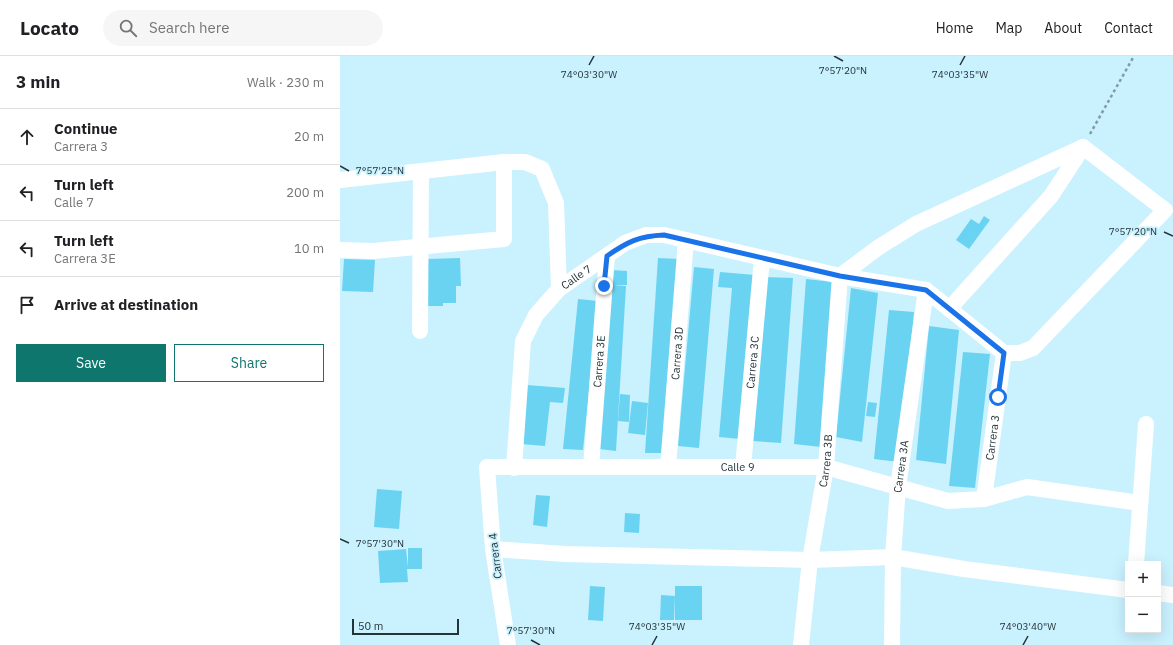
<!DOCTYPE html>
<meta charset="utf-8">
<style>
:root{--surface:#fff;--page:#f6f6f6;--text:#202124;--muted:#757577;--line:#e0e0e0;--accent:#0f766e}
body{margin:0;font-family:"IBM Plex Sans",sans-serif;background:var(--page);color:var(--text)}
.controls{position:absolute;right:12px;bottom:12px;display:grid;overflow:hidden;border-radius:0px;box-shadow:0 4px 16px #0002}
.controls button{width:36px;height:36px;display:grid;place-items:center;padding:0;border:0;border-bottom:1px solid var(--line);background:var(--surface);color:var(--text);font:20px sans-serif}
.scale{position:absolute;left:12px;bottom:10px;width:107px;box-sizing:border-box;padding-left:4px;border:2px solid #233338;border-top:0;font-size:11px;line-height:14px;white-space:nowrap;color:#233338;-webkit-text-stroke:3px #caf1fe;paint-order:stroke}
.stop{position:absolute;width:12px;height:12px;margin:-9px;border:3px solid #1a73e8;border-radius:50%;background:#fff}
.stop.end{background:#1a73e8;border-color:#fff;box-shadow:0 1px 4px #0008}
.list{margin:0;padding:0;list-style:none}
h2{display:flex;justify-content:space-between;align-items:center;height:52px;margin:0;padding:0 16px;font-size:17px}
h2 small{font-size:13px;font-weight:400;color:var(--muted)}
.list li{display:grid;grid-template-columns:26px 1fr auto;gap:12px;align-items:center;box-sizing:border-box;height:56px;padding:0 16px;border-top:1px solid var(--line)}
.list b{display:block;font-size:15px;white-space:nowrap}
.list p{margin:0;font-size:13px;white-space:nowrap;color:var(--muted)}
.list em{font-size:13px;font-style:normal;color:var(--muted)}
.actions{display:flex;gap:8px;padding:12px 16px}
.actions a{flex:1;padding:9px 0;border:1px solid var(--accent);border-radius:0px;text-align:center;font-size:14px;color:var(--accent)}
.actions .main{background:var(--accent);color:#fff}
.icon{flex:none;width:22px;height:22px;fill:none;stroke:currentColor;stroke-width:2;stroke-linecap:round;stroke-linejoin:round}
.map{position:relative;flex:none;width:833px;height:589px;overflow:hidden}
header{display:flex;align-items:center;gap:24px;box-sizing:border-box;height:56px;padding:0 20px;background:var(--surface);border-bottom:1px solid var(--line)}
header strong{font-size:19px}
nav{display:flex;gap:22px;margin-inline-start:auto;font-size:14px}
.search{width:280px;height:36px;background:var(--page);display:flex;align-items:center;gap:10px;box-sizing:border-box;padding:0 14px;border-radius:22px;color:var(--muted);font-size:15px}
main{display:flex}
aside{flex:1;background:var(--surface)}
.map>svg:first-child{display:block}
.building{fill:#6ad3f2}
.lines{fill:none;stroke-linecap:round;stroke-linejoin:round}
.path{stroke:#809ca6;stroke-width:2.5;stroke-dasharray:3 3;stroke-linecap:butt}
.minor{stroke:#fff;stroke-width:16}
.route{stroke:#1a73e8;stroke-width:5}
.ticks{fill:none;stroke:#233338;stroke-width:1.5}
.labels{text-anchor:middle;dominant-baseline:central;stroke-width:3.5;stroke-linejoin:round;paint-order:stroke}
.street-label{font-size:11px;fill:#233338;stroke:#caf1fe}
.ticks-label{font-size:10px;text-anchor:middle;fill:#233338;stroke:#caf1fe;stroke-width:3.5;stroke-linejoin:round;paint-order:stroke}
</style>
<header>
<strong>Locato</strong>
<div class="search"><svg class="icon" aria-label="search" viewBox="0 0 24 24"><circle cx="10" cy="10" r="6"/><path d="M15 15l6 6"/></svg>Search here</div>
<nav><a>Home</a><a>Map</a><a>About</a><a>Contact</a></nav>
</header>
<main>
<aside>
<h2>3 min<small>Walk · 230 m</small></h2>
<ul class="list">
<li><svg class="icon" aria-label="ahead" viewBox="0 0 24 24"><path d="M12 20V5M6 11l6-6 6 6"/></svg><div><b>Continue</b><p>Carrera 3</p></div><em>20 m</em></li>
<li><svg class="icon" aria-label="left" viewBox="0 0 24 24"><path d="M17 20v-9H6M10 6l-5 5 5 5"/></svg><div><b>Turn left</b><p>Calle 7</p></div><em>200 m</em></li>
<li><svg class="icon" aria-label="left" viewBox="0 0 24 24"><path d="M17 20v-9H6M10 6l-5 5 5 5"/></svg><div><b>Turn left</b><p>Carrera 3E</p></div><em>10 m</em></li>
<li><svg class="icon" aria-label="arrive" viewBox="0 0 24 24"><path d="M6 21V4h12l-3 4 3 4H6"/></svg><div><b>Arrive at destination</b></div></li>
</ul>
<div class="actions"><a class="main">Save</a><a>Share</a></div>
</aside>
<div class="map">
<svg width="833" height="589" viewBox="0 0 833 589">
<rect width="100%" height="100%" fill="#caf1fe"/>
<path class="building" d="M644 160 650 164 629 193 616 184 631 163 639 168Z
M120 202 121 230H116V247H103V250H87L86 203Z
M318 202 340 203 327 397H305Z
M4 203 35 204 33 236 2 235Z
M354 211 374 213 359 392 338 390Z
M271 214 287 215V229H273L286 230 276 395 259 393Z
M380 216 415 219 400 383 379 381 392 232 378 231Z
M424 221 453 222 441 387 412 385Z
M466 223 493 226 481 391 454 388Z
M511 232 538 237 522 386 496 381Z
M238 243 258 245 243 394 223 393Z
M549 254 574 256 559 406 534 403Z
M589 270 619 274 606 408 576 404Z
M623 296 650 298 635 432 609 430Z
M187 329 225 332 223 347 210 346 205 390 181 388Z
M280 338 290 339 289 366 278 365Z
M292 345 308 347 305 379 288 377Z
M528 346 537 347 535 361 526 360Z
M37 433 62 435 59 473 34 471Z
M196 439 210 440 207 471 193 469Z
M285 457 300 458 299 477 284 476Z
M68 492H82V513H67L68 526 40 527 38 495 66 493 68 511Z
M250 530 265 531 263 565 248 564Z
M335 530H362V564H335Z
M321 539 335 540 334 564H320Z"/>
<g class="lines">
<path class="path" d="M750 78 794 0"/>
<g class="minor">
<path d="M0 124 164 106H185L202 113 216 147 219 233"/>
<path d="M0 194 33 195 164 183V106"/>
<path d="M609 253 711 140 743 91"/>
<path d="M80 275 81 115"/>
<path d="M664 297H680L693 292 825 154 743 91"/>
<path id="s1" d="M251 411 267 200"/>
<path id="s2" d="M328 411 346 184"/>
<path id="s3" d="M403 411 422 202"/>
<path id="s4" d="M174 412 183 285 196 259 219 233 285 187 306 179H324L500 220 586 234 664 297"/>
<path id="s5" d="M644 443 664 297"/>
<path d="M153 493 225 498 470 504 553 501 624 513 788 534"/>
<path d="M796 508 806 368"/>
<path d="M818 537 833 539"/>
<path id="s6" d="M168 589 153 493 147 411H486L608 445 644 443 687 431 800 447"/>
<path id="s7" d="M461 589 470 504 486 411 500 220 539 191 576 168 743 91"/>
<path id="s8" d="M552 589 553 501 558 431 586 234"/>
</g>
</g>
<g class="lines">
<path class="route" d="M264 230 267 200C287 186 299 180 324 179L500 220 586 234 664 297 658 341"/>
</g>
<path class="ticks" d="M494 0 503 5M249 9 254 0M620 9 625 0M0 110 9 115M824 176 833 180M0 483 9 487M191 584 200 589M312 589 317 580M683 589 688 580"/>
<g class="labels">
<g class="street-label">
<text stroke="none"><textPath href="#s4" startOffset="212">Calle 7</textPath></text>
<text stroke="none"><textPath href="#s2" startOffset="114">Carrera 3D</textPath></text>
<text stroke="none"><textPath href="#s1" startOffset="106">Carrera 3E</textPath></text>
<text stroke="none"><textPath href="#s3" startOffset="105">Carrera 3C</textPath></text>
<text stroke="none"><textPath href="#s5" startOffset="62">Carrera 3</textPath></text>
<text stroke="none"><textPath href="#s7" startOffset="186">Carrera 3B</textPath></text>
<text stroke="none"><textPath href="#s6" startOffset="430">Calle 9</textPath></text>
<text stroke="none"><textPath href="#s8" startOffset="179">Carrera 3A</textPath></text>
<text transform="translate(155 500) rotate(-97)">Carrera 4</text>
</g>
</g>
<g class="ticks-label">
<text x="503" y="18">7°57'20"N</text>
<text x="249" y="22">74°03'30"W</text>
<text x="620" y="22">74°03'35"W</text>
<text x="40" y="118">7°57'25"N</text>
<text x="793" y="179">7°57'20"N</text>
<text x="40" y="491">7°57'30"N</text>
<text x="317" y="574">74°03'35"W</text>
<text x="688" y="574">74°03'40"W</text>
<text x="191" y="578">7°57'30"N</text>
</g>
</svg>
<div class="controls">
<button>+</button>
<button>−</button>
</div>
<div class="scale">50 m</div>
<div class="stop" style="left:658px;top:341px"></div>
<div class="stop end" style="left:264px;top:230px"></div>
</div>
</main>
